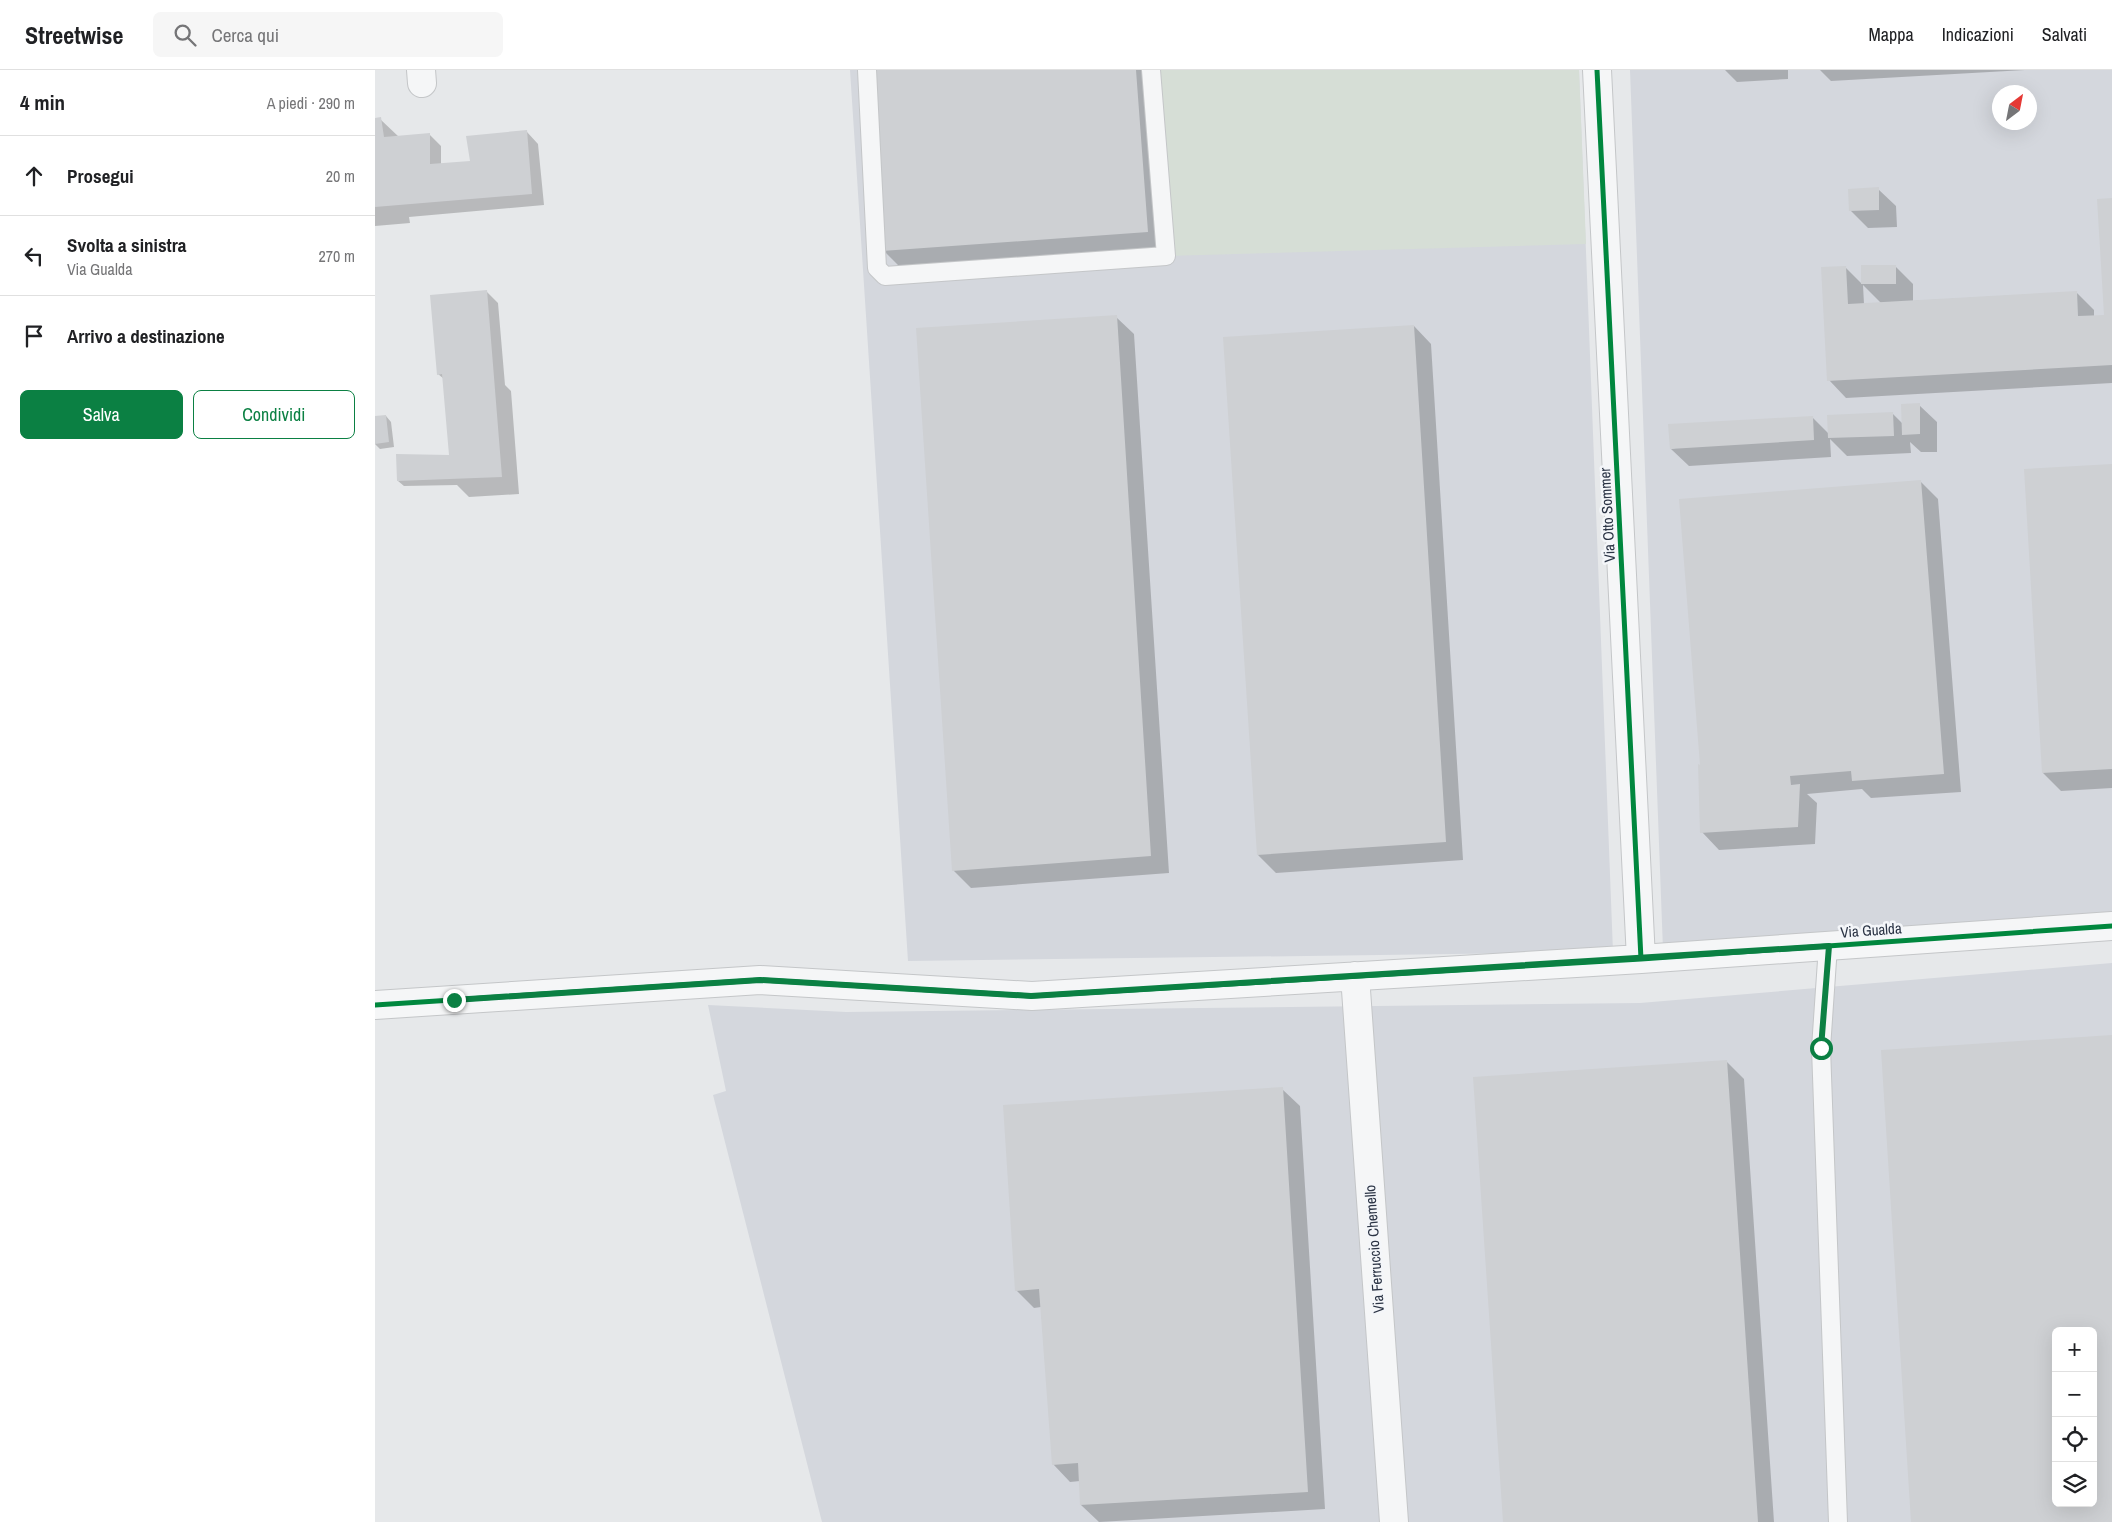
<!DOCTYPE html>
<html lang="it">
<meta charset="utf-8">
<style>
:root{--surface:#fff;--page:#f6f6f6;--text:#202124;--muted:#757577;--line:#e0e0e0;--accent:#0b8043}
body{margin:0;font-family:"Archivo Narrow",sans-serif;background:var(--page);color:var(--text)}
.controls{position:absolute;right:15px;bottom:15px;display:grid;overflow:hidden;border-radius:8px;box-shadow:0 5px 20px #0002}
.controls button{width:45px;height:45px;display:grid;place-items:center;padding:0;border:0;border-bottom:1px solid var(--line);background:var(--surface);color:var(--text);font:25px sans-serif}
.compass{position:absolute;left:1617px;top:15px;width:45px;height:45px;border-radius:50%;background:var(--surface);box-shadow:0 5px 20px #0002;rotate:32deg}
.stop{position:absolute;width:15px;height:15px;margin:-11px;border:4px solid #0b8043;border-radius:50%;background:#fff}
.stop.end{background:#0b8043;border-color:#fff;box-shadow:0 1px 5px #0008}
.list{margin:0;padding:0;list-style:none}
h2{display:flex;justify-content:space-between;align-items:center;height:65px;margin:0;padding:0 20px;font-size:21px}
h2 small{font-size:16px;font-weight:400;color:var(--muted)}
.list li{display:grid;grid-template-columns:32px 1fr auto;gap:15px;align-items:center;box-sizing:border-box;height:80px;padding:0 20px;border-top:1px solid var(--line)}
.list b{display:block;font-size:19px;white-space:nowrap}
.list p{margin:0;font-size:16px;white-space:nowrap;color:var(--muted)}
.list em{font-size:16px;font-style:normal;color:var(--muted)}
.actions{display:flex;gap:10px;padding:15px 20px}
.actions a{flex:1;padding:11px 0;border:1px solid var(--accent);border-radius:8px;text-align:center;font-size:18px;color:var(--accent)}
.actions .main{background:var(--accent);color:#fff}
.icon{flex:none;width:28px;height:28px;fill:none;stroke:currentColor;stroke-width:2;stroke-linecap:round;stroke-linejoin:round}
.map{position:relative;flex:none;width:1737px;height:1452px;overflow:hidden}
header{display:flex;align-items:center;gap:30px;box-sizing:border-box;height:70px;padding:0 25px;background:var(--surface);border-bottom:1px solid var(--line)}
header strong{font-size:24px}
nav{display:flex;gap:28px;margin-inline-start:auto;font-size:18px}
.search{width:350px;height:45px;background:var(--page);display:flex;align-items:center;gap:12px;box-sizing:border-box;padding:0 18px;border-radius:8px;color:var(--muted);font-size:19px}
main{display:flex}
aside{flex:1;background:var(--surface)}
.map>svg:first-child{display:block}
.built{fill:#d4d7dd;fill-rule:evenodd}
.green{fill:#d6ded6}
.shadow{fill:#0003;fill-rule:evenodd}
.building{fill:#ced0d3;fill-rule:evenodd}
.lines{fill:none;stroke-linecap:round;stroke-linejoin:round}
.service-casing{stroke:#c4c6c8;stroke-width:20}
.minor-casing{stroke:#c4c6c8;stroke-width:30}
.service{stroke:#f5f6f7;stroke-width:18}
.minor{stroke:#f5f6f7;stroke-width:28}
.cycleway-casing{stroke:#f4f6f9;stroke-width:8}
.cycleway{stroke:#00873e;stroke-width:5}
.route{stroke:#0b8043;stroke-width:6}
.labels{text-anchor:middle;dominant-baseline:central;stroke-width:5;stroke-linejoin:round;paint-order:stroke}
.street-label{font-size:15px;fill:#2b3445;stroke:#f4f6f9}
</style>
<header>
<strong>Streetwise</strong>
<div class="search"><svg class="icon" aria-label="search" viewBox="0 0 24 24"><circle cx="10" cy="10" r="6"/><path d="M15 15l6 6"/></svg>Cerca qui</div>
<nav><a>Mappa</a><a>Indicazioni</a><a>Salvati</a></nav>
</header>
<main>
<aside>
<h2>4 min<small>A piedi · 290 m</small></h2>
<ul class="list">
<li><svg class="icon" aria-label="ahead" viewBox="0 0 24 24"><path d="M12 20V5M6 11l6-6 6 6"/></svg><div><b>Prosegui</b></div><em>20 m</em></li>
<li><svg class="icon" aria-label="left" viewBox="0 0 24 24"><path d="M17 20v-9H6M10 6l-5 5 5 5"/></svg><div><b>Svolta a sinistra</b><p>Via Gualda</p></div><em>270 m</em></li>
<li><svg class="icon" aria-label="arrive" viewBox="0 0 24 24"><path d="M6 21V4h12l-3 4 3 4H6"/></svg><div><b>Arrivo a destinazione</b></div></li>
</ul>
<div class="actions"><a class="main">Salva</a><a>Condividi</a></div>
</aside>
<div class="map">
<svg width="1737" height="1452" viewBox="0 0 1737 1452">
<rect width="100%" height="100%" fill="#e6e8ea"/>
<path class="built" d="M475 0H1204L1238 882 533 891Z
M1255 0H1737V842L1288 880ZM1624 22H1654V52H1624Z
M1737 893V1452H447L338 1025 351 1021 333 935 471 942 1265 933ZM1681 1261H1718V1433H1681Z"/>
<path class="green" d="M778 0H1204L1211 174 791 186Z"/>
<path class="shadow" d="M502 0H777L790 179 526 198 508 180Z
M1350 0H1413V9L1362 12Z
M1445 0H1650L1456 11Z
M0 49H5L24 67 54 64 66 76V94L97 92 152 62 163 74 169 135 34 147 35 153 0 156Z
M1503 119 1521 136 1522 157 1493 158 1475 140Z
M1737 130V313L1471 328 1454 310 1470 197 1487 214 1520 196 1538 214V231L1701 222 1719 240V246H1730ZM1488 215 1506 233 1489 234Z
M111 221 123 233 130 315 136 321 144 424 94 427 82 415 29 416 23 411 75 386 69 309 63 304Z
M741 247 759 264 794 803 596 818 578 800Z
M1039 256 1056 274 1088 790 901 803 883 785Z
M1544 335 1562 352V382H1546L1535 372 1536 383 1472 386 1455 369 1456 387 1314 396 1296 379 1437 347 1454 364 1517 343 1528 354Z
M11 346 16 352 19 377 5 379 0 374V347Z
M1737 395V718L1686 721 1668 703 1651 400Z
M1546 412 1563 429 1586 722 1496 728 1487 719 1432 724 1442 733 1440 774 1344 780 1327 762 1326 696Z
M1351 991 1369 1009 1399 1452H1129Z
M907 1019 925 1036 950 1439 724 1452 706 1435 705 1411 695 1412 678 1394 666 1237 659 1238 641 1220Z"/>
<path class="building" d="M501 0H761L773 162 507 181Z
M6 47 9 67 55 63V94L95 91 91 66 152 60 157 124 0 137V48Z
M1504 117V140L1474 141 1473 119Z
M1737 128V295L1452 311 1446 197 1471 196 1473 234 1702 221 1703 246 1729 245 1722 129Z
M1486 195H1521V214H1486Z
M112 220 127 407 22 411 21 384 74 385 67 304 62 305 55 225Z
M742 245 776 786 577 801 541 258Z
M1039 255 1071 772 882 785 848 267Z
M1545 333V364L1527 365 1526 334Z
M1518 342 1519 366 1453 368 1452 345Z
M11 345 14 372 0 374V346Z
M1438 346 1439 370 1295 379 1293 354Z
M1737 394V699L1667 703 1649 399Z
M1546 410 1569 704 1477 711 1476 701 1415 706 1416 715 1425 714 1423 757 1325 763 1323 694 1325 695 1304 429Z
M1737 965V1452H1536L1506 980ZM1681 1261H1718V1433H1681Z
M1352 990 1383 1452H1128L1098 1007Z
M908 1017 933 1422 705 1435 703 1393 677 1395 664 1219 640 1221 628 1035Z"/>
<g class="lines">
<defs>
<path id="service" d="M492 0 502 198 510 206 791 186 776 0
M1453 876 1446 978 1463 1452"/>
<path id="minor" d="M46 0 47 13
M1222 0 1266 889
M980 906 1019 1452
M0 935 385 910 657 926 1266 889 1737 856"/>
</defs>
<use href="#service" class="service-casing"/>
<use href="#minor" class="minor-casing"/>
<use href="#service" class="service"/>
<use href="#minor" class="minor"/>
<defs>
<path id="cycleway" d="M1222 0 1266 889
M0 935 385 910 657 926 1266 889 1737 856"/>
</defs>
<use href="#cycleway" class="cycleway-casing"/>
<use href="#cycleway" class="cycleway"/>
</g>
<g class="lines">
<path class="route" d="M79 930 385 910 656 926 1454 876 1446 978"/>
</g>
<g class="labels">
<g class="street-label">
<text transform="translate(1232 445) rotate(-93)">Via Otto Sommer</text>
<text transform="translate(1496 860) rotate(-4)">Via Gualda</text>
<text transform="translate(999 1179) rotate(-94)">Via Ferruccio Chemello</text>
</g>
</g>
</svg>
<div class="controls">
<button>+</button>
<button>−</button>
<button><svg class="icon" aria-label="locate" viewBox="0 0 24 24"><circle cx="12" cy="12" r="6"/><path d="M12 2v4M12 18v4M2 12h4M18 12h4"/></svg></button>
<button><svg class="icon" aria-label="layers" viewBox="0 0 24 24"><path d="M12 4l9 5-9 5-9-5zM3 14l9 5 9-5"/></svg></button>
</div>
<svg class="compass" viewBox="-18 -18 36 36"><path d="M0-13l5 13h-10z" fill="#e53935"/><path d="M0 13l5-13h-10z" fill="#757577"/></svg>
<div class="stop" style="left:1446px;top:978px"></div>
<div class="stop end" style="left:79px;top:930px"></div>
</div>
</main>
